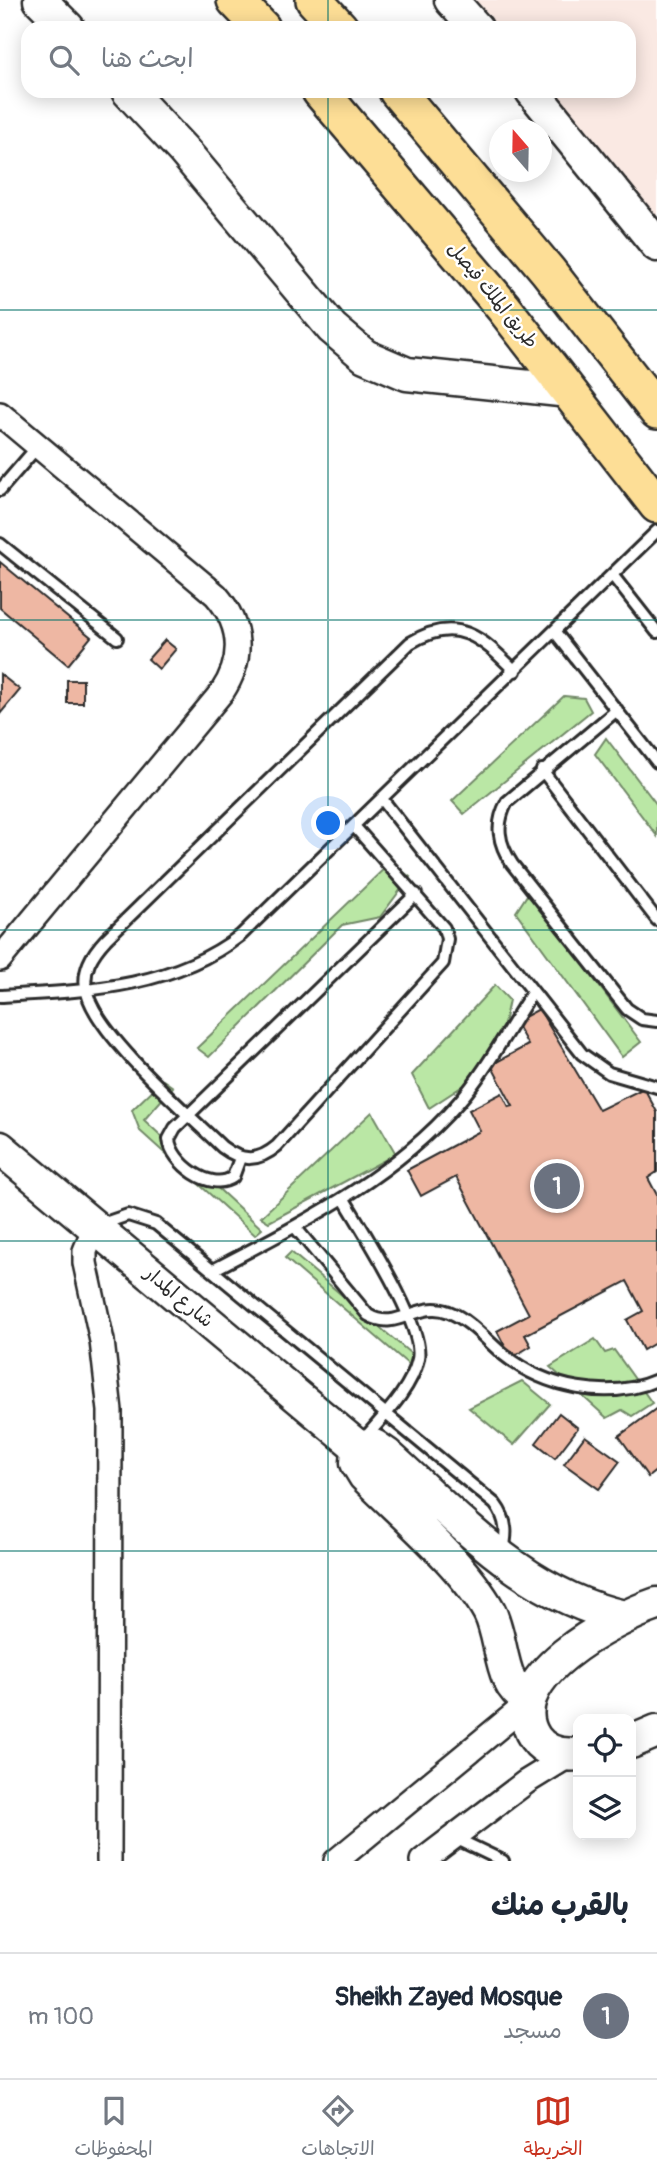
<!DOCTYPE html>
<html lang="ar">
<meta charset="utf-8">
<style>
:root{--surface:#fff;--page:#f2f2f3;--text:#1f2937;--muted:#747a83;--line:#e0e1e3;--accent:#c8321e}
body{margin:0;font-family:Pangolin,"Playpen Sans Arabic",sans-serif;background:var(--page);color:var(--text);direction:rtl}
.controls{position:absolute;right:21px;bottom:21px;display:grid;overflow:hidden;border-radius:14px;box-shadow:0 4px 18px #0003}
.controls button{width:63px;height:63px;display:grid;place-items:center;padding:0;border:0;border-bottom:2px solid var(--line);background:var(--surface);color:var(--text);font:35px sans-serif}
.compass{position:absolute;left:489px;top:119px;width:63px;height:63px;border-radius:50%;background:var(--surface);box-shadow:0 4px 18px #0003;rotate:340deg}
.you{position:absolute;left:329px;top:824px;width:24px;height:24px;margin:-18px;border:5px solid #fff;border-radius:50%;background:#1a73e8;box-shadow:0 0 0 10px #1a73e833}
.badge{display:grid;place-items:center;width:46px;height:46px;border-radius:50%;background:var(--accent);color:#fff;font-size:23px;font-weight:700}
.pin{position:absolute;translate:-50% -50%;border:4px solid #fff;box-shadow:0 2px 7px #0006}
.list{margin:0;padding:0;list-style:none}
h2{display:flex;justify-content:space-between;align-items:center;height:91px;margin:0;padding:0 28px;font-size:30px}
h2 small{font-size:23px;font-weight:400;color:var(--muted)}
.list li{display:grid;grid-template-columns:46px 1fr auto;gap:21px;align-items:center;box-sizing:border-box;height:126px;padding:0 28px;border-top:2px solid var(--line)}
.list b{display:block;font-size:26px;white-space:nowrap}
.list p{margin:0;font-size:23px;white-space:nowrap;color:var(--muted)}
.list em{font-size:23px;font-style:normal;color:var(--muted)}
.icon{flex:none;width:38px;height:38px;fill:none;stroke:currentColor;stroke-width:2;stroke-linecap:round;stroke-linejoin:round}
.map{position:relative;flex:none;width:657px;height:1861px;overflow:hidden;direction:ltr}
.search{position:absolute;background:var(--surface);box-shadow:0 4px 18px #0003;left:21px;right:21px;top:21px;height:77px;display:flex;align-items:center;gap:18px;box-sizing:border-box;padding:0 24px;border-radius:21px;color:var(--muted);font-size:26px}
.sheet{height:217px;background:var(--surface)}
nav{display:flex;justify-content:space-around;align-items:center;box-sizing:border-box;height:98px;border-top:2px solid var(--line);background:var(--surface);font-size:19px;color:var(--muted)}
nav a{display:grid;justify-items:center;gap:4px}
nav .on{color:var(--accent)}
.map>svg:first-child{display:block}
.built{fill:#fae9e3}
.green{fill:#bae7a5;stroke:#728968;stroke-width:2}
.building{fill:#eeb7a3;stroke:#2b2b2b;stroke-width:2}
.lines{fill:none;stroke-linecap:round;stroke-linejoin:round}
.lane-casing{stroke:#2b2b2b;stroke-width:16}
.street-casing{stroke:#2b2b2b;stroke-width:28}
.secondary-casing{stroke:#2b2b2b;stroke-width:37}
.primary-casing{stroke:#2b2b2b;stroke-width:40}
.lane{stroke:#fff;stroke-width:10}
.street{stroke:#fff;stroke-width:23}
.secondary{stroke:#fff;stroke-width:32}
.primary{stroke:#fdde96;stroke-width:35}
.grid{fill:none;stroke:#0f766e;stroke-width:2;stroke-opacity:0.55}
.labels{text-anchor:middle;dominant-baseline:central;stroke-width:5;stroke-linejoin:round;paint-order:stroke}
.street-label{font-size:19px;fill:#2b2b2b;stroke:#fff}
</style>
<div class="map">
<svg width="657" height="1861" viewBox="0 0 657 1861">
<rect width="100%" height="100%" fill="#fff"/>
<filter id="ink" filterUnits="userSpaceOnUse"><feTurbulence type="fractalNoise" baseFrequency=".0143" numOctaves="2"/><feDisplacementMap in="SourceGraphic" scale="14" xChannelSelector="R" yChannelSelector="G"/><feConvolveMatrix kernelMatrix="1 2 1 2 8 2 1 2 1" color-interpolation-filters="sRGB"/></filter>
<g filter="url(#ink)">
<path class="built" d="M452 0H657V260L524 91H629V28H475Z"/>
<path class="green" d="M564 696 584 698 591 711 464 814 452 801Z
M606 738 657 805V836L595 754Z
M391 862 410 877 380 917 342 925 209 1057 197 1048Z
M529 892 641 1042 622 1057 516 912Z
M495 985 509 1000 495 1065 429 1108 412 1075Z
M163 1080 173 1087 144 1120 262 1229 255 1235 140 1131 132 1110Z
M372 1112 396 1154 269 1222 261 1217Z
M291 1252 416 1358 409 1365 285 1258Z
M595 1339 605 1353 614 1350 652 1403 632 1416 622 1410 607 1418 550 1367Z
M522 1381 550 1404 514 1445 469 1408Z"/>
<path class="building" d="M0 562 91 637 68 665 0 608Z
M165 640 176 649 159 669 148 659Z
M0 674 20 690 0 714Z
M67 680H83V703H67Z
M539 1009 599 1110 644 1088 657 1112V1172L648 1178 657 1195V1342L643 1350 627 1320 643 1311 627 1281 525 1335 531 1346 511 1358 497 1331 529 1314 456 1177 421 1196 407 1170 480 1131 469 1110 502 1093 509 1107 513 1106 491 1065 528 1045 515 1022Z
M657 1408V1470L648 1477 619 1436Z
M559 1413 578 1428 555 1458 536 1443Z
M585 1436 620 1461 599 1489 564 1464Z"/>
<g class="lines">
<defs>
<path id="lane" d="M0 490 38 446
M0 544 117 638
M613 576 657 632
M555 632 657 762
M617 710 507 802C495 824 498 843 512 864L627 1009 642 1019 657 1021
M542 770 657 920
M382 799 582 1054 609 1073 657 1087
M354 826 444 928 447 939 443 963 277 1146C258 1162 242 1162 222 1147 187 1113 98 1036 87 993 81 971 92 954 106 939L410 643C457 614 482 638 515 671
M0 996C85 991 171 989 241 935L657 531
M240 1158 233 1177C211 1193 171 1163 169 1139L175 1128 416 894
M344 1199C362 1230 425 1326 418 1359 412 1388 383 1417 364 1439
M99 1225 128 1215 156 1224 495 1504C508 1521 507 1535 502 1554
M295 1227 368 1315C398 1333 418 1299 449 1312 470 1320 487 1341 504 1355 545 1388 609 1401 657 1380
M213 1270C300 1224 392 1179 458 1103 486 1071 508 1029 532 993
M453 1837 503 1861"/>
<path id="street" d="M0 414 216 595C242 625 244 659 222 692L0 959
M95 1227 85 1251V1263L102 1341 110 1411 109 1861
M336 1861 527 1704
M422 1861 526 1782 570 1755"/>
<path id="secondary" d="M40 0 68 28
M451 0 476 28
M128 91 183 150 332 328 365 356 407 374 569 391
M532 91 657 245
M0 1148 358 1447 374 1446 387 1455C461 1521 524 1595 624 1617
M358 1447 357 1463 365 1476C403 1514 463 1564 489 1611 504 1639 498 1687 529 1699
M631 1742 657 1731
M578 1754C562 1756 545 1752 535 1738 496 1679 613 1619 657 1604"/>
<path id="primary" d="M235 0 262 28
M314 0 340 28
M320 91 503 307 657 505
M397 91 548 271 657 411"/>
</defs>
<use href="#lane" class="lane-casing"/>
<use href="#street" class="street-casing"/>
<use href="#secondary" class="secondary-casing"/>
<use href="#primary" class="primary-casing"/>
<use href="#lane" class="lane"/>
<use href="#street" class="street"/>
<use href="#secondary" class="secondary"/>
<use href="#primary" class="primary"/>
</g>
</g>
<path class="grid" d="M328 0V28M328 91V1861M0 310H657M0 620H657M0 930H657M0 1241H657M0 1551H657"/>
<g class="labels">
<g class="street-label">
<text transform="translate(493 295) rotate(51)">طريق الملك فيصل</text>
<text transform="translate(179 1297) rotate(40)">شارع المدار</text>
</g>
</g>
</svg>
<div class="controls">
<button><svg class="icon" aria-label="locate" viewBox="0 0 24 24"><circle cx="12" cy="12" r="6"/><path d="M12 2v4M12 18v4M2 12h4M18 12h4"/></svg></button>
<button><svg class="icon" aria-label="layers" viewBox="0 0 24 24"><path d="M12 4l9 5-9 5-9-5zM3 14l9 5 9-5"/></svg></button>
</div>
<svg class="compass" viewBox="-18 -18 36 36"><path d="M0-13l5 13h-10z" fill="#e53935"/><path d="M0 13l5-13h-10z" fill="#747a83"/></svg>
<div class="you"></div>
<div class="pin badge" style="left:557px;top:1186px;background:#6b7280">1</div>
<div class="search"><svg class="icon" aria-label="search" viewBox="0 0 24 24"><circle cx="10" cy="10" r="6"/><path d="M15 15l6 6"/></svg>ابحث هنا</div>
</div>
<section class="sheet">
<h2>بالقرب منك<small></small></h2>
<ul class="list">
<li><span class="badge" style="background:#6b7280">1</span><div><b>Sheikh Zayed Mosque</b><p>مسجد</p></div><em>100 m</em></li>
</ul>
</section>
<nav>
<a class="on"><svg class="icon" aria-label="map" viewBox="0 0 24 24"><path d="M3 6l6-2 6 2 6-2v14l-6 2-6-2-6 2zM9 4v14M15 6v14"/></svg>الخريطة</a>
<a><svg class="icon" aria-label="directions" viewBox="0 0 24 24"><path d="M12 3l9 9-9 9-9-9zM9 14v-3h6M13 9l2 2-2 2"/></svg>الاتجاهات</a>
<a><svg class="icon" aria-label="saved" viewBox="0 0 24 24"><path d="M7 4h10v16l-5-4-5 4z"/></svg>المحفوظات</a>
</nav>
